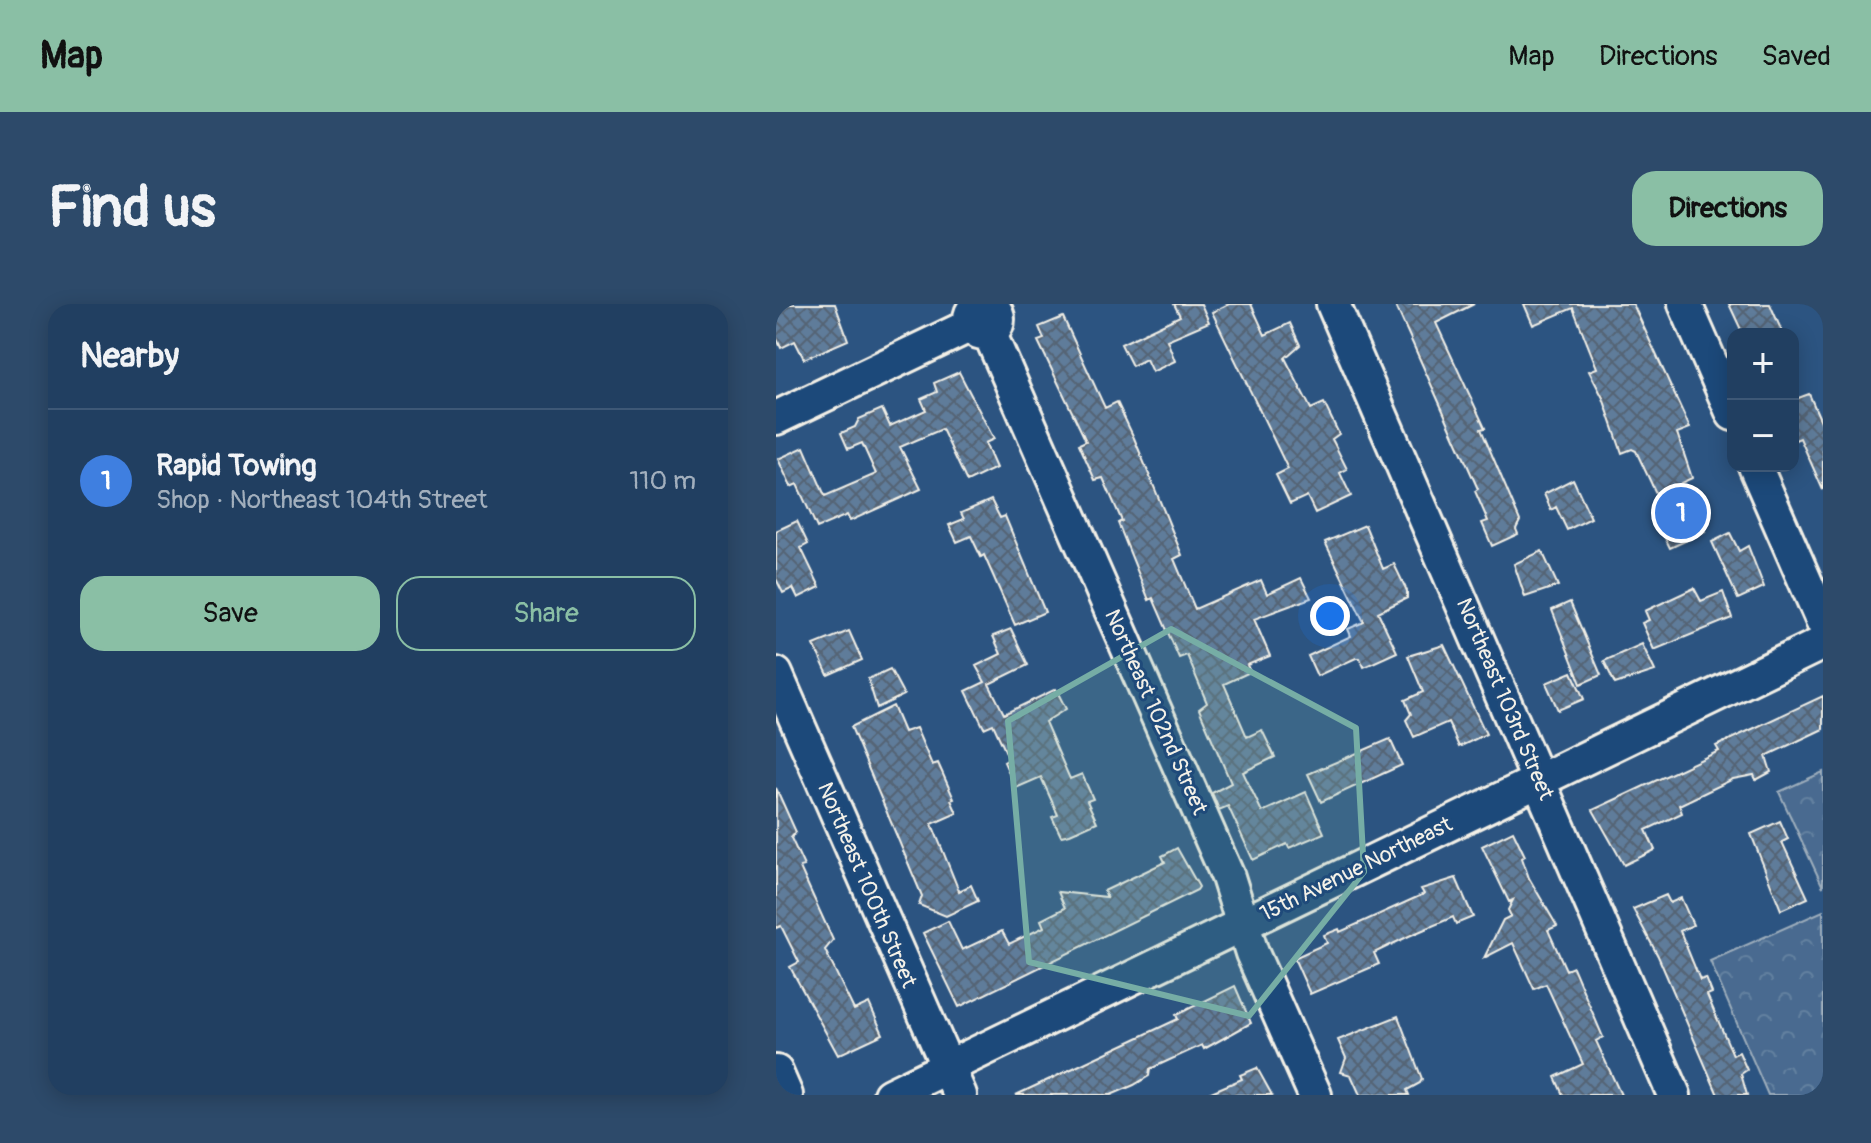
<!DOCTYPE html>
<meta charset="utf-8">
<style>
:root{--surface:#213f61;--page:#2d4a6a;--text:#f1f3f6;--muted:#a2afbd;--line:#3e5876;--accent:#8abfa5}
body{margin:0;font-family:Pangolin,sans-serif;background:var(--page);color:var(--text)}
.controls{position:absolute;right:24px;top:24px;display:grid;overflow:hidden;border-radius:16px;box-shadow:0 4px 20px #0003}
.controls button{width:72px;height:72px;display:grid;place-items:center;padding:0;border:0;border-bottom:2px solid var(--line);background:var(--surface);color:var(--text);font:40px sans-serif}
.you{position:absolute;left:554px;top:312px;width:28px;height:28px;margin:-20px;border:6px solid #fff;border-radius:50%;background:#1a73e8;box-shadow:0 0 0 12px #1a73e833}
.badge{display:grid;place-items:center;width:52px;height:52px;border-radius:50%;background:var(--accent);color:#fff;font-size:26px;font-weight:700}
.pin{position:absolute;translate:-50% -50%;border:4px solid #fff;box-shadow:0 2px 8px #0006}
.list{margin:0;padding:0;list-style:none}
h2{display:flex;justify-content:space-between;align-items:center;height:104px;margin:0;padding:0 32px;font-size:34px}
h2 small{font-size:26px;font-weight:400;color:var(--muted)}
.list li{display:grid;grid-template-columns:52px 1fr auto;gap:24px;align-items:center;box-sizing:border-box;height:144px;padding:0 32px;border-top:2px solid var(--line)}
.list b{display:block;font-size:30px;white-space:nowrap}
.list p{margin:0;font-size:26px;white-space:nowrap;color:var(--muted)}
.list em{font-size:26px;font-style:normal;color:var(--muted)}
.actions{display:flex;gap:16px;padding:24px 32px}
.actions a{flex:1;padding:18px 0;border:2px solid var(--accent);border-radius:24px;text-align:center;font-size:28px;color:var(--accent)}
.actions .main{background:var(--accent);color:#111}
.map{position:relative;flex:none;width:1047px;height:791px;overflow:hidden;border-radius:24px}
header{display:flex;align-items:center;gap:48px;box-sizing:border-box;height:112px;padding:0 40px;background:var(--accent);color:#111}
header strong{font-size:38px}
nav{display:flex;gap:44px;margin-inline-start:auto;font-size:28px}
.intro{display:flex;align-items:center;justify-content:space-between;box-sizing:border-box;height:192px;padding:0 48px}
h1{margin:0;font-size:56px}
.button{padding:20px 36px;border-radius:24px;background:var(--accent);color:#111;font-size:28px;font-weight:700}
main{display:flex;gap:48px;padding:0 48px}
aside{flex:1;background:var(--surface);border-radius:24px;box-shadow:0 4px 20px #0003}
.map>svg:first-child{display:block}
.forest{fill:url(#forest-crowns);stroke:#9eaebc;stroke-width:2}
.building{fill:url(#building-cross-hatch);stroke:#f4f1e8;stroke-width:2}
.lines{fill:none;stroke-linecap:round;stroke-linejoin:round}
.minor-casing{stroke:#f4f1e8;stroke-width:38}
.minor{stroke:#1f4a7a;stroke-width:32}
.marked{fill:#76ada5;fill-opacity:0.2;stroke:#76ada5;stroke-width:6;stroke-linejoin:round}
.labels{text-anchor:middle;dominant-baseline:central;stroke-width:6;stroke-linejoin:round;paint-order:stroke}
.street-label{font-size:22px;fill:#f4f1e8;stroke:#1f4a7a}
</style>
<header>
<strong>Map</strong>
<nav><a>Map</a><a>Directions</a><a>Saved</a></nav>
</header>
<div class="intro"><h1>Find us</h1><a class="button">Directions</a></div>
<main>
<aside>
<h2>Nearby<small></small></h2>
<ul class="list">
<li><span class="badge" style="background:#3f7fe0">1</span><div><b>Rapid Towing</b><p>Shop · Northeast 104th Street</p></div><em>110 m</em></li>
</ul>
<div class="actions"><a class="main">Save</a><a>Share</a></div>
</aside>
<div class="map">
<svg width="1047" height="791" viewBox="0 0 1047 791">
<defs>
<pattern id="forest-crowns" width="20" height="18" patternUnits="userSpaceOnUse" patternTransform="scale(2)"><rect width="20" height="18" fill="#496b90"/><path d="M2 6a3 3 0 1 1 6 0M12 15a3 3 0 1 1 6 0" fill="none" stroke="#6481a0"/></pattern>
<pattern id="building-cross-hatch" width="8" height="8" patternUnits="userSpaceOnUse" patternTransform="scale(2)"><rect width="8" height="8" fill="#5e7b9a"/><path d="M0 0l8 8M0 8l8-8" fill="none" stroke="#556474"/></pattern>
</defs>
<rect width="100%" height="100%" fill="#2c5481"/>
<filter id="ink" filterUnits="userSpaceOnUse"><feTurbulence type="fractalNoise" baseFrequency=".0125" numOctaves="2"/><feDisplacementMap in="SourceGraphic" scale="16" xChannelSelector="R" yChannelSelector="G"/><feConvolveMatrix kernelMatrix="1 2 1 2 8 2 1 2 1" color-interpolation-filters="sRGB"/></filter>
<g filter="url(#ink)">
<path class="forest" d="M1047 468V583L1003 488Z
M1047 607V791H992L934 657Z"/>
<path class="building" d="M0 0H59L72 36 28 55 19 37 5 44 0 33Z
M398 0H425L433 18 391 36 399 57 376 68 370 55 356 62 345 40 404 12Z
M453 0H475L489 31 514 19 524 41 509 54 535 105 548 99 563 130 556 135 571 165 564 169 575 192 539 209 531 192 514 200 500 171 512 165 436 8Z
M619 0H698L660 19 709 124 705 125 744 217 740 225 742 230 716 242 706 219 712 217 699 187 702 185Z
M748 0H857L914 124 901 129 916 174 905 179 929 228 894 244 885 226 895 221 860 147 856 145 846 149 827 94 813 67 821 64 797 4 757 21Z
M953 0H994L1007 30H967Z
M287 13 329 104 341 98 358 134 406 251 398 255 419 305 485 276 491 290 525 274 535 294 478 315 494 352 471 361 474 368 448 380 471 433 486 426 499 453 467 468 486 508 530 488 548 529 513 544 511 540 477 556 452 502 443 506 436 489 455 479 423 405 431 399 411 351 403 354 377 294 373 296 342 219 346 217 327 174 319 176 303 140 310 137 262 37 268 35 263 23Z
M183 68 218 135 209 139 220 164 191 178 166 125 124 143 145 185 74 217 71 211 41 224 21 180 15 183 2 155 28 143 49 192 100 170 86 139 72 145 65 129 79 123 83 115 106 105 114 122 150 106 145 95 161 88 158 79Z
M1033 90 1047 122V186L1024 134 1017 137V96Z
M797 175 815 214 791 226 780 203 775 206 768 190Z
M215 196 224 214 229 212 269 308 239 321 208 251 205 253 195 232 181 238 173 221 188 215 185 209Z
M21 217 32 240 25 244 44 283 22 294 17 284 7 289 0 275V227Z
M589 221 607 265 618 260 631 287V294L602 308 621 348 588 363 584 354H580L541 372 532 352 575 332 572 325 588 318 549 238Z
M954 229 963 247 972 242 988 283 962 295 936 238Z
M766 247 782 282 749 293 738 260Z
M918 284 925 297 947 288 956 314 878 346 866 319 873 316 869 307Z
M794 298 825 371 805 380 776 306Z
M235 325 252 361 213 380 228 410 280 385 290 405 269 418 294 475 306 470 317 495 311 497 321 518 294 530 285 532 276 513 282 511 265 473 240 484 228 458 233 455 217 420 208 424 190 387 209 378 200 362 225 350 217 332Z
M73 327 86 356 52 371 38 341Z
M866 340 879 367 839 380 828 357Z
M668 341 710 430 683 443 672 418 638 433 630 416 635 410 629 396 647 388 632 352Z
M114 365 128 391 101 404 92 375Z
M796 368 808 395 782 406 770 379Z
M1047 392V425L990 452 995 468 980 476 978 471 957 475 903 501 906 509 870 526 879 546 848 561 817 506 943 447 940 442Z
M117 402 128 428 140 424 156 461 162 459 178 495 175 496 181 509 156 520 183 587 195 581 202 597 170 612 143 601 146 592 75 423Z
M614 435 626 461 545 498 532 470Z
M0 484 20 528 15 534 28 562 24 563 26 568 57 636 49 646 78 706 93 699 107 730 62 751 14 663 23 658 5 622 0 624Z
M1004 517 1012 535 1006 538 1032 594 1005 606 975 530Z
M737 527 749 552 746 554 753 574 781 622 772 626 790 666 797 663 827 733 820 737 845 791H787L779 773 807 760 770 680 758 685 737 639 708 654 727 616 735 612 732 606 737 596 733 598 706 542Z
M401 544 423 583 421 586 183 703 147 629 172 617 186 646 226 627 233 640 268 623 265 616 289 604 282 588 331 593 328 587 389 558 386 552Z
M680 574 697 613 680 620 677 613 633 632 598 649 603 660 534 690 518 654 551 639 548 631 563 625 564 628 648 590 645 585Z
M890 591 894 599 905 594 917 621 904 627 924 676 930 674 936 689 931 691 957 751 963 748 971 766 965 770 971 791H942L882 652 857 605Z
M459 682 475 719 428 745 426 741 374 765 373 772 358 781 335 791H240L402 715 400 711Z
M622 712 646 775 644 779 631 786 633 791H584L575 771 565 768 570 754 562 736Z
M481 764 496 791H428L466 775 464 771Z"/>
<g class="lines">
<defs>
<path id="minor" d="M557 0 898 791
M909 0 957 110
M194 15a14 14 0 1 1 28 0a14 14 0 1 1-28 0Z
M213 28 452 573 476 649 539 791
M0 114 195 21
M979 162 1047 318
M0 370 184 791
M0 768 10 791
M114 791 1047 339"/>
</defs>
<use href="#minor" class="minor-casing"/>
<use href="#minor" class="minor"/>
</g>
</g>
<path class="marked" d="M395 325 580 424 588 568 473 712 253 658 232 417Z"/>
<g class="labels">
<g class="street-label">
<text transform="translate(729 395) rotate(67)">Northeast 103rd Street</text>
<text transform="translate(380 408) rotate(66)">Northeast 102nd Street</text>
<text transform="translate(580 565) rotate(-26)">15th Avenue Northeast</text>
<text transform="translate(91 581) rotate(67)">Northeast 100th Street</text>
</g>
</g>
</svg>
<div class="controls">
<button>+</button>
<button>−</button>
</div>
<div class="you"></div>
<div class="pin badge" style="left:905px;top:209px;background:#3f7fe0">1</div>
</div>
</main>
